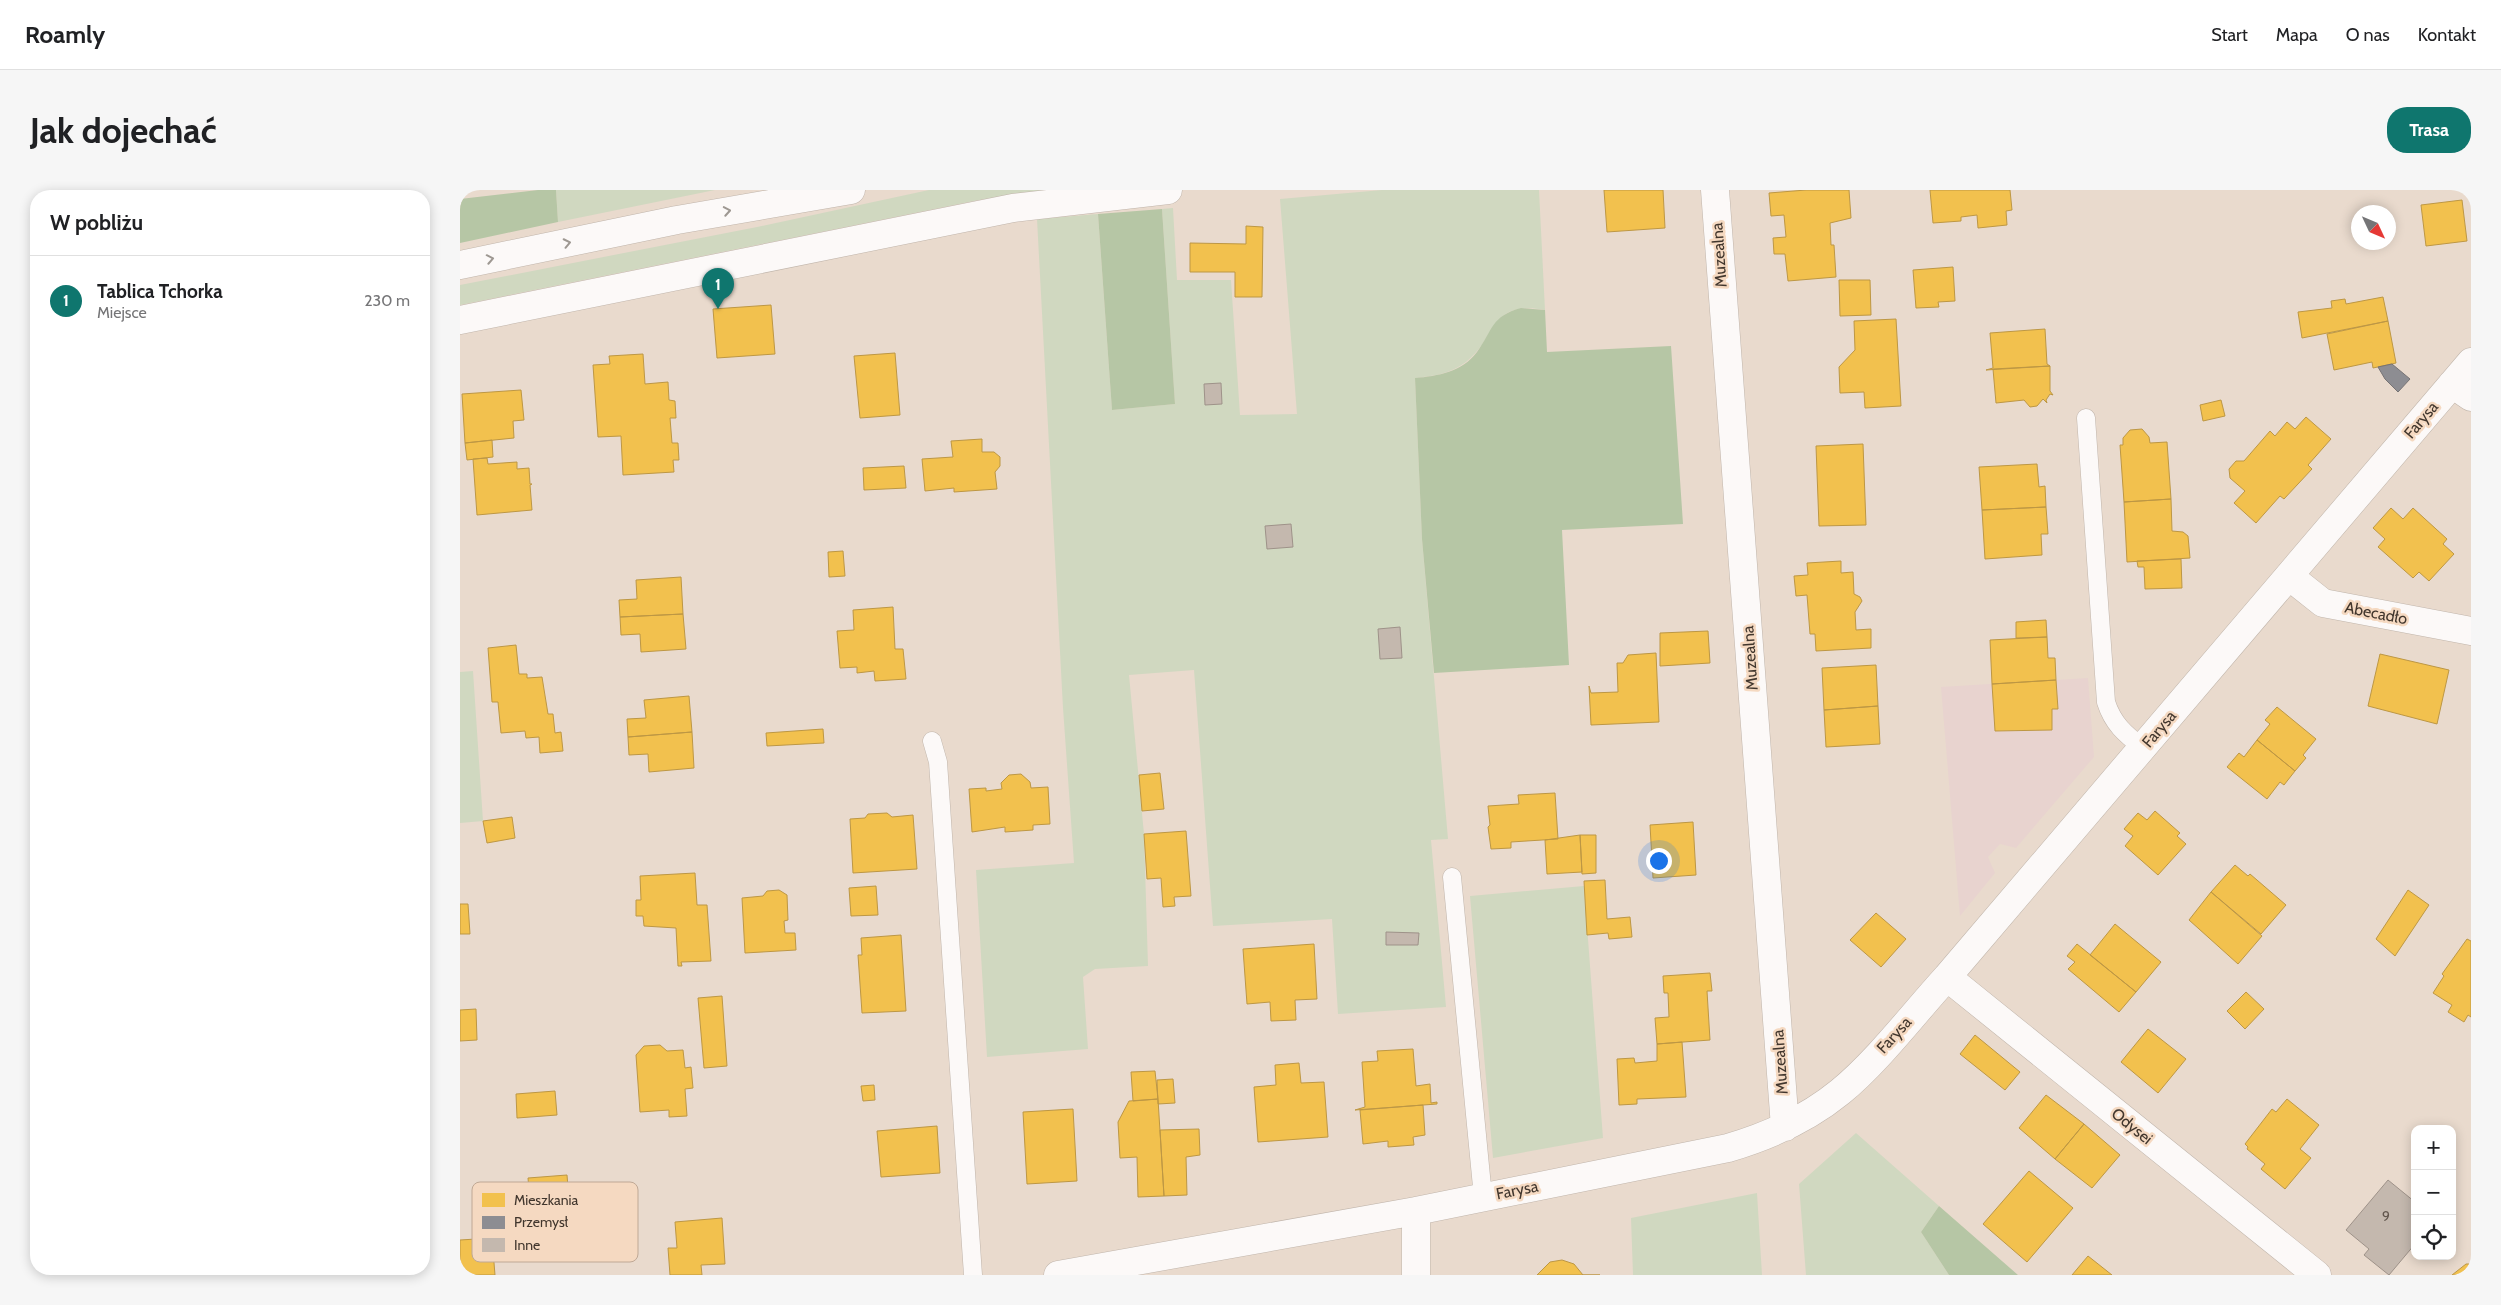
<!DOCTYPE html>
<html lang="pl">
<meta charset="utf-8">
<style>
:root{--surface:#fff;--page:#f6f6f6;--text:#202124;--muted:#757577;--line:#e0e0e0;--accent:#0f766e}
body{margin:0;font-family:Cabin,sans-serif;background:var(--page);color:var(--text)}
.controls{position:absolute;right:15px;bottom:15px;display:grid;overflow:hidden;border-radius:10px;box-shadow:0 2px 12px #0003}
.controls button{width:45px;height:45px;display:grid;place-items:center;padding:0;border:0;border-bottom:1px solid var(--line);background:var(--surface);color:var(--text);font:25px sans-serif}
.compass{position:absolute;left:1891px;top:15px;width:45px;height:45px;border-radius:50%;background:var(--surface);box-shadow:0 2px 12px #0003;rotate:134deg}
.you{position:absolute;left:1198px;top:670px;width:18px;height:18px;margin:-12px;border:4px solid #fff;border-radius:50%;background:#1a73e8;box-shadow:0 0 0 8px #1a73e833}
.badge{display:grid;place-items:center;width:32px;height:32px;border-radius:50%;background:var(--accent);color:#fff;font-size:16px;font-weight:700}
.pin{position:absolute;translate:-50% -41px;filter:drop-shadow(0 1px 2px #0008)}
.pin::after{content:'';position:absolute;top:26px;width:18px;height:15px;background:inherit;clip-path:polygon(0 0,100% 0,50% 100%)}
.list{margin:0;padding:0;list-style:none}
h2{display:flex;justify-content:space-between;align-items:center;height:65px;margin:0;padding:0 20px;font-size:21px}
h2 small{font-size:16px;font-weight:400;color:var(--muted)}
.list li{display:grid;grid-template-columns:32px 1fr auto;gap:15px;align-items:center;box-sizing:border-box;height:90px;padding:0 20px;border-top:1px solid var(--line)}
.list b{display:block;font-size:19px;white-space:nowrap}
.list p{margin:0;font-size:16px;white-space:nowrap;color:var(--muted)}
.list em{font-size:16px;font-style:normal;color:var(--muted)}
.icon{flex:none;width:28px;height:28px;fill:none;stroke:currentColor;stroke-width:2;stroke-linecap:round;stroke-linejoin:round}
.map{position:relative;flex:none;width:2011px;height:1085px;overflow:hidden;border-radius:20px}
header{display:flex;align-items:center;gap:30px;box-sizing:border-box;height:70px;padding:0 25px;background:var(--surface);border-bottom:1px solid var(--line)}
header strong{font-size:24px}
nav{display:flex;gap:28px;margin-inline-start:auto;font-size:18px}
.intro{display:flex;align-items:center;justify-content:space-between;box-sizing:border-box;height:120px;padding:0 30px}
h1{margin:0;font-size:35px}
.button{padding:12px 22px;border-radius:20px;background:var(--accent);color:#fff;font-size:18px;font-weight:700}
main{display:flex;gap:30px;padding:0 30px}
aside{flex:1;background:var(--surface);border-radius:20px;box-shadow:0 2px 12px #0003}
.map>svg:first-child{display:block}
.education{fill:#e8d3cf}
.green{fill:#d0d8c0}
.forest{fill:#b6c6a5}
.homes{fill:#f2c14e;stroke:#bd9744}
.industry{fill:#8d8d92;stroke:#767374}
.building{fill:#c4b8ae;stroke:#9e9289}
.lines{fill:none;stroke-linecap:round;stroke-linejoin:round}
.service-casing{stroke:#c0b5ab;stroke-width:19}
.minor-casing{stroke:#c0b5ab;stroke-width:29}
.trunk-casing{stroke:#c0b5ab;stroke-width:29}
.service{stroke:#fcf9f8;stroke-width:18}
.minor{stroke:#fcf9f8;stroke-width:28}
.trunk{stroke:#fcf9f8;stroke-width:28}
.oneway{stroke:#9e9892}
.labels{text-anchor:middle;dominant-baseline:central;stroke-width:5;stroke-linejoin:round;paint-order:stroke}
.number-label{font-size:14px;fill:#62564d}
.street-label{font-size:16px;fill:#41362d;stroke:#f5d9c1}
.key{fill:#f5d9c1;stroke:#bfa895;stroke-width:1}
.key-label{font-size:14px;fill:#41362d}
</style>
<header>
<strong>Roamly</strong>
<nav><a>Start</a><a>Mapa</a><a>O nas</a><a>Kontakt</a></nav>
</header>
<div class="intro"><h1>Jak dojechać</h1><a class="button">Trasa</a></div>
<main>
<aside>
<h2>W pobliżu<small></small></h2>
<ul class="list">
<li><span class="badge">1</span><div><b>Tablica Tchorka</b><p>Miejsce</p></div><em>230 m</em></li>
</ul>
</aside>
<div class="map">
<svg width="2011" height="1085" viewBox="0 0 2011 1085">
<rect width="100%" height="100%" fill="#e9dacd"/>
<path class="education" d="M1628 488 1634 567 1556 658 1540 654 1528 667 1535 683 1500 726 1481 497Z"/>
<path class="green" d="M96 0H255L98 32Z
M469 0H592L519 10 0 115V95L297 37Z
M922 0H1079L1085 120C1029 110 1038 147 1006 172 990 184 974 186 955 188L962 349 988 649 971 650 986 817 878 824 872 729 753 736 734 480 669 485 684 644 688 776 635 779 623 787 628 859 527 867 516 680 614 673 603 518 577 29 638 24 652 220 715 214 702 19 713 18 717 90H771L780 225 837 224 820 9Z
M13 481 23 631 0 633V482Z
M1124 696 1143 948 1033 968 1010 706Z
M1396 943 1479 1016 1461 1042 1489 1085H1346L1339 994Z
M1297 1003 1302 1085H1173L1171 1028Z"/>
<path class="forest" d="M78 0H96L98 32 0 53V9Z
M702 19 715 214 652 220 638 24Z
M1061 118 1085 120 1087 162 1211 156 1223 334 1102 340 1109 475 974 483 962 349 955 188C978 186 1002 182 1017 162 1033 140 1031 126 1061 118Z
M1479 1016 1558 1085H1489L1461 1042Z"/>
<path class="homes" d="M1144 0H1203L1205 38 1147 42Z
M1346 0H1389L1391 28 1370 33 1371 55H1374L1376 87 1328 91 1325 64H1314L1313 48 1326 47 1324 25 1311 26 1309 3Z
M1470 0H1550L1552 20 1546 21 1547 35 1518 38 1517 25 1501 27V31L1473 33Z
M2002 10 2007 51 1966 56 1961 15Z
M786 36 803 37 802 107H775V82H730V53L786 54Z
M1493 77 1495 111 1478 112 1479 117 1456 118 1453 80Z
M1379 90H1410L1411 125 1380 126Z
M1923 107 1928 131 1842 148 1838 122 1872 118 1871 111 1885 109 1886 114Z
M311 115 315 164 257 168 253 119Z
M1436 129 1441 216 1405 218 1404 202 1380 203 1379 177 1395 160 1394 131Z
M1928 131 1936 173 1913 178 1912 172 1874 180 1867 144Z
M1585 139 1587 174 1590 176 1526 180 1533 178 1530 143Z
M435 163 440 225 400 228 394 166Z
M183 164 185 194 208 192 209 210 215 211 216 228H210L212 253H218L219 270H213L214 282 163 285 161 246 138 247 133 175 150 174 149 166Z
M1590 176V201L1593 205 1590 204 1586 210 1587 213 1583 209 1577 216 1570 217 1564 210 1536 213 1533 179Z
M61 200 64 230 53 231 54 248 5 253 2 204Z
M1761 210 1765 226 1743 231 1740 215Z
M1846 227 1871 249 1848 275 1852 279 1824 309 1820 306 1796 333 1774 313 1785 301 1770 288 1769 279 1776 271H1784L1810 241 1815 246 1827 232 1835 239Z
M1682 239 1689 247 1690 253 1707 252 1711 309 1664 312 1660 255H1663V248L1670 240Z
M522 249V262H534L540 267V276L535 282 537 299 494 302V298L465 301 462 269 493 267 491 251Z
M32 250 33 267 7 270 5 253Z
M1403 254 1406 335 1359 336 1356 256Z
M27 268 28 274 57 272V279L69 278 70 294H72L70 295 72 320 17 325 13 269Z
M1577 274 1579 297 1585 296 1586 317 1522 320 1519 277Z
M444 276 446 298 404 300 403 278Z
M1711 309 1712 341 1723 342 1728 346 1730 368 1667 372 1664 312Z
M1586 317 1588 344H1581L1582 365 1525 369 1522 320Z
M1931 318 1943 329 1953 318 1987 349 1983 354 1994 364 1969 391 1959 382 1953 388 1918 357 1925 349 1913 338Z
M383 361 385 386 369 387 368 362Z
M1721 369 1722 398 1685 399 1684 377H1678L1677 371Z
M1381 371V383L1393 382 1394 404 1400 407 1402 411 1395 422 1396 440 1411 439V458L1356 461 1355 444H1350L1347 405 1336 406 1334 386 1348 385 1347 373Z
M221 387 223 424 160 427 159 410 177 409 176 390Z
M433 417 435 459H443L446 489 415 491 414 481 397 483V477L380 478 377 441 394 440 393 420Z
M223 424 226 459 181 462 180 444 161 445 160 427Z
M1586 430 1587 447 1556 448V432Z
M1248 441 1250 473 1200 476V443Z
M1587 447 1588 468H1595L1596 490 1532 494 1530 450Z
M56 455 59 484H67V488L82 487 88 524H93L95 543 101 542 103 561 80 563 79 547 66 548 65 541 41 543 38 512H32L28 458Z
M1196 463 1199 532 1131 535 1129 496 1131 503 1158 502 1157 473H1163L1168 465Z
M1920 464 1989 480 1977 534 1908 516Z
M1416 475 1418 516 1364 520 1362 478Z
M1596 490 1598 519H1592V540L1535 541 1532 494Z
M229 506 232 542 168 547 167 529 186 528 184 510Z
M1418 516 1420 554 1366 557 1364 520Z
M1817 517 1856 549 1843 565 1846 568 1835 581 1797 550 1810 534 1805 530Z
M363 539 364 553 307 556 306 543Z
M232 542 234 578 189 582 188 564 169 565 168 547Z
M1797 550 1835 581 1824 595 1820 592 1807 609 1767 577 1779 563 1784 567Z
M700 583 704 619 682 621 679 585Z
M561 584 570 592 571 598 588 597 590 634 573 635V640L545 642V637L512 642 509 599 526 598V601L542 599 541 593 549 585Z
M1095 603 1098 649 1051 652V658L1031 659 1028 637 1030 635 1028 616 1059 614 1058 605Z
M1695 621 1720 643 1717 646 1726 654 1698 685 1665 656 1673 646 1664 639 1670 632 1678 623 1687 630Z
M427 623 432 627 453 625 457 679 393 683 390 629 405 628 408 624Z
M52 627 55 648 27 653 23 631Z
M1233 632 1236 685 1193 688 1190 635Z
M726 641 731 706 714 707 715 716 703 717 701 688 687 689 684 644Z
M1120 645H1136V683L1122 684Z
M1120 645 1122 682 1087 684 1085 650Z
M1775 675 1788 686 1790 684 1826 715 1801 744 1751 702Z
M235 683 237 715H247L251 771 221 772 222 776H218L216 738 184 736 183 726H176V710H181L180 686Z
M1145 690 1147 729 1170 727 1172 747 1149 749 1148 743 1127 745 1124 691Z
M416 696 418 725 391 726 389 698Z
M319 700 327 705 328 730 324 731 325 743H335L336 760 285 763 282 708 303 706 307 701Z
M1948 700 1969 715 1935 766 1916 749Z
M1751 702 1802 746 1778 774 1729 730Z
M0 714H8L10 744H0Z
M1416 723 1446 749 1421 777 1390 750Z
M1655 734 1701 772 1676 802 1630 765Z
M441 745 446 821 402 823 398 765H402L401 748Z
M2007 749 2011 751V827L2008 825 2004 832 1988 822 1992 815 1973 803 1984 786 1982 784Z
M854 754 857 809 835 810 836 830 811 831 810 812 787 814 783 759Z
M1617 754 1676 802 1659 822 1608 779 1615 772 1607 766Z
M1250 783 1252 801H1247L1250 850 1197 854 1195 828 1209 827 1208 803H1204L1203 786Z
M1786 802 1804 819 1785 839 1767 821Z
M262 806 267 876 244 878 238 808Z
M16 819 17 850 0 851V820Z
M1688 839 1726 869 1698 903 1661 872Z
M1515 845 1560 882 1545 900 1500 864Z
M1222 852 1226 907 1177 909V914L1159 915 1157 869 1174 868 1175 873 1197 871V854Z
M200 855 207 861 223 860 225 878 231 877 233 898 225 899 227 926 209 927V920L180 922 176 865 184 856Z
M953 859 956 896 970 894 971 913 977 912V914L895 920 905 917 902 872 918 871 917 861Z
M839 873 841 893 864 892 868 947 798 952 794 897 816 895 815 875Z
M695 881 698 909 673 911 671 882Z
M713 889 715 913 698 914 697 890Z
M414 895 415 910 403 911 401 896Z
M95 901 97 925 57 928 56 904Z
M1586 905 1624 934 1595 969 1559 938Z
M698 909 704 1006 678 1007 677 967 660 968 658 932 669 911Z
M1827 909 1859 935 1840 959 1851 968 1825 999 1801 979 1805 974 1787 959 1788 957 1785 954 1812 919 1816 922Z
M963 915 965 945 953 947 954 955 928 957V951L903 954 900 920Z
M613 919 617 991 567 994 563 922Z
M1624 934 1660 965 1632 998 1595 969Z
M477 936 480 983 421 987 417 941Z
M739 939 740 965 726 967 727 1005 704 1006 700 940Z
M1569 981 1613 1018 1567 1072 1523 1034Z
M107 985 109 1009 70 1012 68 988Z
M262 1028 265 1074 241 1075 242 1085H210L208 1058H217L215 1032Z
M32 1048 35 1085H0V1050Z
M1628 1066 1652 1085H1612Z
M1102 1070 1114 1074 1123 1085H1140H1077L1090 1072Z
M2006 1074H2011V1085H1992Z"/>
<path class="industry" d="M1932 174 1950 189 1938 202 1925 189 1918 177Z"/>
<path class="building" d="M761 193 762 214 745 215 744 194Z
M831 334 833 357 807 359 805 336Z
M940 437 942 468 920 469 918 439Z
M926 742 959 743 958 755H926Z
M1928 990 1955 1012V1054L1929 1085 1904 1065 1909 1059 1886 1040Z"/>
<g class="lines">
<defs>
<path id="service" d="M1626 228 1646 512C1653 534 1665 544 1683 558
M472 551 478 572 513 1085
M992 687 1023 1007"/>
<path id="minor" d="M1255 0 1325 937
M0 130 553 18 708 0
M1992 194 2011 207
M1829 386 1863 413 2011 441
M1487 787 1857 1085
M598 1085 956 1021 1268 958C1309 946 1347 929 1380 902 1417 872 1454 823 1487 787L2011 172
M956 1085V1021"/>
<path id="trunk" d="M0 75 217 30 391 0"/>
</defs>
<use href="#service" class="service-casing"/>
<use href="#minor" class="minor-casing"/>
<use href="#trunk" class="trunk-casing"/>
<use href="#service" class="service"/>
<use href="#minor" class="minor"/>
<use href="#trunk" class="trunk"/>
</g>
<defs><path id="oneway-chevron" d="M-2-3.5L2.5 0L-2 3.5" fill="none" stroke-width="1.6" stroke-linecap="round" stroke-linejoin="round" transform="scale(1.25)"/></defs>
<g class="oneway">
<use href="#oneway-chevron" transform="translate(267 21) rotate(-10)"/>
<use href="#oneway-chevron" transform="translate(107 53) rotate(-12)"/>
<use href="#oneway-chevron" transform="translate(30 69) rotate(-11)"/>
</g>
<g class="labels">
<g class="number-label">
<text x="1926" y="1026">9</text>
</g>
<g class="street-label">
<text transform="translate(1259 65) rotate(-94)">Muzealna</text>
<text transform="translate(1961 230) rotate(-50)">Farysa</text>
<text transform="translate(1916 423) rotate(11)">Abecadło</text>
<text transform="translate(1290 468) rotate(-94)">Muzealna</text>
<text transform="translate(1699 539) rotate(-50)">Farysa</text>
<text transform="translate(1434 845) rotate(-48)">Farysa</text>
<text transform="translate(1320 872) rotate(-94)">Muzealna</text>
<text transform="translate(1672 936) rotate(39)">Odysei</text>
<text transform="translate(1057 1000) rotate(-11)">Farysa</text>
</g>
</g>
<rect x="12" y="992" width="166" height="80" rx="8" class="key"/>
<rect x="22" y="1003" width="23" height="14" fill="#f2c14e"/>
<rect x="22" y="1026" width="23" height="13" fill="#8d8d92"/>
<rect x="22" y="1048" width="23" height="14" fill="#c4b8ae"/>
<g class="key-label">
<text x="54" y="1015">Mieszkania</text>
<text x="54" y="1037">Przemysł</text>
<text x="54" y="1060">Inne</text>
</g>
</svg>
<div class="controls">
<button>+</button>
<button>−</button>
<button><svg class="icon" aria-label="locate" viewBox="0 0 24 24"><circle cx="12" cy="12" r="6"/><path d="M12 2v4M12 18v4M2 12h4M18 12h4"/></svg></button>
</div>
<svg class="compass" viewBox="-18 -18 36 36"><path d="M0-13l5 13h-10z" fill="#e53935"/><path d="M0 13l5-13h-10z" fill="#757577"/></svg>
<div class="you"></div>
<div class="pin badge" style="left:258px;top:119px">1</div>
</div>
</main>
